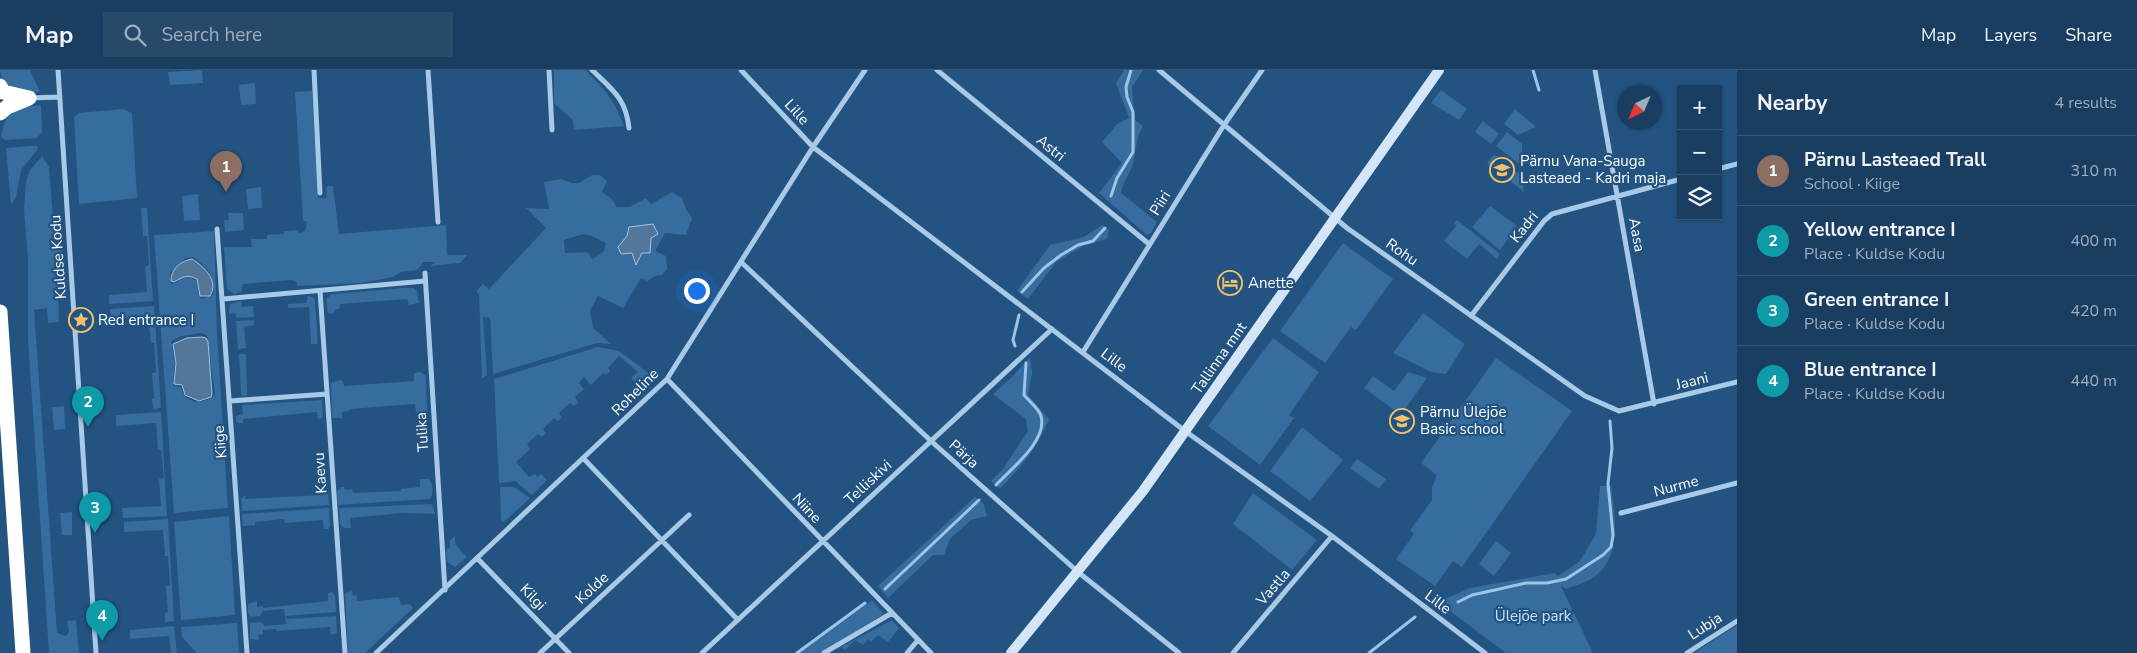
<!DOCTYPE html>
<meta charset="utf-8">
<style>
:root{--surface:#1a3e61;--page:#27496a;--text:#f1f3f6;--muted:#9faebd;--line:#385776;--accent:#f3c16b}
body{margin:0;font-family:"Nunito Sans",sans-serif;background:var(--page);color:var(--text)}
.controls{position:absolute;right:15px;top:15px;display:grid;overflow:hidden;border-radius:0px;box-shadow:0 1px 4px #0004}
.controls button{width:45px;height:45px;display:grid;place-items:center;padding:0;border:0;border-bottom:1px solid var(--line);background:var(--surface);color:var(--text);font:25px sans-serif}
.compass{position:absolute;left:1617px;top:15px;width:45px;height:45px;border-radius:50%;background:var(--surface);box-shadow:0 1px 4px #0004;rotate:224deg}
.you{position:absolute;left:696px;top:220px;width:18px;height:18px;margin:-12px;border:4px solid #fff;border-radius:50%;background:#1a73e8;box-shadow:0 0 0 8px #1a73e833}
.badge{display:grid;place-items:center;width:32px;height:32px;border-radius:50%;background:var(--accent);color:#fff;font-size:16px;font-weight:700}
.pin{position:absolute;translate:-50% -41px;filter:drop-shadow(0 1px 2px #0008)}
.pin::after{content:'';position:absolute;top:26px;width:18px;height:15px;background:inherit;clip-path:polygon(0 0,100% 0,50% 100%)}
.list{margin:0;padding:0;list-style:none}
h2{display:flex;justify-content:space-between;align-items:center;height:65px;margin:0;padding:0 20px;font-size:21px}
h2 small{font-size:16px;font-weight:400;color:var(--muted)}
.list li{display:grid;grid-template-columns:32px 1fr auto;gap:15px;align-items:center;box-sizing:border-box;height:70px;padding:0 20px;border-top:1px solid var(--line)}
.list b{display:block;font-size:19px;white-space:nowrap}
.list p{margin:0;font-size:16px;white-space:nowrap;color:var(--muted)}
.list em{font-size:16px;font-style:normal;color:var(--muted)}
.icon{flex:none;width:28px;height:28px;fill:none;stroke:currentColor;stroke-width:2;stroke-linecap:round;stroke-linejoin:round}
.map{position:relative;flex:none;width:1737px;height:583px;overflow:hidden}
header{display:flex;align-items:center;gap:30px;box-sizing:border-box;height:70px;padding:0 25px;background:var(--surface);border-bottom:1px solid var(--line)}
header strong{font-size:24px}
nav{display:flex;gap:28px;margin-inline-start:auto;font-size:18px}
.search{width:350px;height:45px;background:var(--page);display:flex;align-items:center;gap:12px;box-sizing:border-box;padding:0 18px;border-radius:0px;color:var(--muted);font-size:19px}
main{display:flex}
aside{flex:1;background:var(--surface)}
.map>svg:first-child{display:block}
.green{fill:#366c9e;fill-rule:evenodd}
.water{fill:#547799;stroke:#9cc5e8}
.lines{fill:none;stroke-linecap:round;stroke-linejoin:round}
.stream{stroke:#9cc5e8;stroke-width:3}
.street{stroke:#a8cae7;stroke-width:5}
.secondary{stroke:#d3e5f6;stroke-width:10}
.highway{stroke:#fff;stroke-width:15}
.labels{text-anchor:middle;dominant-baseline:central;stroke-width:4.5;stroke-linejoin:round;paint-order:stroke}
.street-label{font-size:15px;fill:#fff;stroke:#225381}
.poi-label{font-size:15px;fill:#fff;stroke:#225381;text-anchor:start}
.park-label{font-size:15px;fill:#cce2f6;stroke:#225381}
</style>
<header>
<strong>Map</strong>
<div class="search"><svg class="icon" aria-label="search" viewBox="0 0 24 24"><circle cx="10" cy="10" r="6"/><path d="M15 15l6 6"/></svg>Search here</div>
<nav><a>Map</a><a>Layers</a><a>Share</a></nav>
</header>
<main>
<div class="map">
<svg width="1737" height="583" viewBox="0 0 1737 583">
<rect width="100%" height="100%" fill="#225381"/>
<path class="green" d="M0 0H30L40 22 19 23 3 13Z
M202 0 203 13 170 15 168 2Z
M554 0H585C604 19 615 30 624 56L574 60 573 50 554 33Z
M1124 0H1143L1132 17 1135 50 1143 56C1136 68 1136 81 1133 94 1129 105 1124 110 1121 123L1157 152 1151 163 1147 165 1099 123 1122 93 1102 72 1117 54 1129 48 1116 13Z
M255 13 256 34 241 35 239 15Z
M1441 20 1467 39 1459 50 1431 33Z
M312 21 318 128H326L327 116H333L339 164 446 155 447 185H467L460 193 430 196 436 192H424L417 200 401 202 393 207 362 213 297 216 296 211 291 210 243 214 241 222 234 224 227 219 224 177H252L251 169H267V165L284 164V161L296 160 299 163 305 161 307 152 303 150 295 22Z
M41 35 42 62 37 68 6 70 1 67C6 39 15 37 41 35Z
M123 39 132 43 137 128 79 134 74 47 79 43Z
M1515 39 1536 57 1518 65 1504 54Z
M1483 51 1499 64 1491 74 1475 62Z
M1507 62 1522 74V96L1496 76Z
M30 76H37L38 79 21 100 16 127 11 135 6 78Z
M1494 84 1522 106 1524 122 1487 93Z
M42 86 49 97 54 162H61L64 217 58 218 59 252 48 253 47 238 34 240 57 563 66 566 69 562 67 551 76 550 79 583H49L28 269V188L24 140 26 111 30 100Z
M592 105H600L607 111 602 122 612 129 617 137H630L646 128 651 134 672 122 682 128 686 139 692 148 686 165 665 163 655 181 666 186 667 199 662 205 655 206 647 211 641 208 623 238 598 226 590 240 593 258 611 274 597 273 493 304 490 248 483 247 487 305 482 308 479 224 476 222 483 214 489 219 546 158 526 138 549 139 544 112 561 109 572 113H579ZM583 164 592 166 606 173 604 181 593 189 587 182 565 183 564 170Z
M261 117 262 138 248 139 246 119Z
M198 124 200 150 184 151 182 126Z
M1490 136 1517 156 1500 180 1472 157Z
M141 138H147L153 231 109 234V225L147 222 145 196 149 195 147 166H143Z
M228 143H243L244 160 225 162 224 150H229Z
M1457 150 1500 184 1497 189 1479 174 1467 189 1444 171 1456 156 1454 153Z
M1102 155 1109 160 1107 169 1083 176 1056 192 1028 229 1017 221 1050 175 1084 167Z
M214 161 217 263 228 438 174 443 154 165ZM193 187C208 198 215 206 213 225L202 229 199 226 196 210 188 207 181 208 177 212 171 214 170 203 185 188ZM201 263 207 265 215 324C204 336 184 334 181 317L173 316 175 292 171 271 182 266Z
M1343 173 1393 209 1356 260 1351 257 1325 293 1280 261Z
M404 218H414L417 221 419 233 409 235 407 229 340 234V238L335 240 334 243 328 244 326 229 332 224Z
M308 226 314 228 315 231 318 274H311L309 237 288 238V234L306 233Z
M241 231 242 237 253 236 254 247 236 248V243L229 244 230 234Z
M154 236 161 338 153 339 152 329H154L152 303 156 302 154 273H151L148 247 111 248 110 239Z
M1423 243 1465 274 1446 304 1431 302 1393 283Z
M254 250V255L244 257 246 278 238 279 236 251Z
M1273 268 1319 302 1289 345 1294 348 1260 395 1208 356Z
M598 277 619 281 655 308 638 326 632 318 636 313 631 308 638 302 619 286 608 298 610 301 606 305 603 303 591 315 584 307 579 313 584 319 575 327 578 332 574 336 570 333 559 343 562 348 558 351 554 348 543 359 546 363 542 367 538 364 527 374 530 379 516 392 529 407 535 404 537 407 541 404 547 410 532 425 515 411 499 413 494 309Z
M239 284H246L247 325 242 326 241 322Z
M1030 287 1032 303 1028 325 1049 349C1036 380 1023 394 1000 419L991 411 1003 399 1028 361 1026 349 993 324 1012 307Z
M1496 288 1572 341 1462 497 1453 491 1435 516 1396 489 1414 464 1410 460 1432 430V417L1437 405 1421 393Z
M421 302 426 306 427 341 416 342 415 334 350 339 349 341 342 342V348H332L331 313 339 310 343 311 344 316 414 311V303Z
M1408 302 1427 308 1401 345 1364 318 1373 306 1394 321Z
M322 330 323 347 318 350 317 342 243 349V353H238L236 351V346L243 344 242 335Z
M64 336 65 359 54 360 52 337Z
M161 342 167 446 123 448 122 438 161 436 159 409 164 408 161 380 158 379 156 353 116 356V345Z
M1302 357 1343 390 1310 431 1270 401Z
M1357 389 1386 409 1379 419 1350 398Z
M420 409H429C433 414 434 423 430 429L338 435 337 422 341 417H344L345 420 352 419 353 423 401 421V419L420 417Z
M1600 416H1611C1615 448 1623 489 1591 509 1584 513 1574 516 1566 519L1561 516 1593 583H1506L1438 532 1470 518 1555 503 1558 506 1580 491 1596 464Z
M322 417H325L328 420 329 435 242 441 241 429 245 425V429L322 425Z
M500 417H514L530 428 504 452 501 450Z
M1253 423 1317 470 1292 500 1233 454Z
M975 427 984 434 987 446 971 450 950 469 944 485H933L888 528 878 516Z
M432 434 435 444 402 443 350 448 351 458H344L340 454 339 438Z
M329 438 330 456 328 459H324L323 450 285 453 284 449 255 452V455L243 456 242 444Z
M72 442V465H62L60 443Z
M229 446 235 545 181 550 174 452Z
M168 449 174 551 165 552V543L168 542 166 516 170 515 168 486H165L163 460 124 462V452Z
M455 466V474L467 487 455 497 447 492 446 479 450 478V471Z
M1496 471 1511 483 1494 506 1479 494Z
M352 521 353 526 357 525V531L399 527 401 535 410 534 413 538 365 583H348L345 523Z
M332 522 335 525 336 542 286 546 287 549 336 546 337 563 331 565 330 557 277 561 276 559 263 560V564L258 565 259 570 250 569V553L261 552 265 556 286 554 284 539 263 541 260 546 251 547 248 543V534L257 531V537L263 536V538L328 531V523Z
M872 530 884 544 819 583H799Z
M892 550 899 558 888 572 878 565 871 572 868 569 863 575 855 570 845 580 841 577Z
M237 553 239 583H197L182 567 181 557Z
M1737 555V583H1694Z
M174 556 177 583H171L169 566 130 569V560Z"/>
<path class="water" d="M653 154 658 164 651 168 650 183H642L636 195 632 183 621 184 618 177 627 166 629 157Z
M192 189C205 197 219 211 210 226H200L197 209C186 204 183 207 174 212L171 211C171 198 181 191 192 189Z
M202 267 206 268 208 272 212 324 211 327 199 331 185 325 182 315 174 314 176 293 173 274 187 268Z"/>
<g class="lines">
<path class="stream" d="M1533 0 1539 20
M1111 126 1117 108 1133 82V42L1127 27 1126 17 1131 0
M1022 222 1044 198 1061 185 1078 175 1093 171 1105 158
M1015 276 1013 270 1019 245
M996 415C1011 399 1048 370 1041 346 1039 339 1029 331 1024 325L1026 293
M885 519 979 430
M1458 532 1472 525 1495 520 1526 513H1547L1566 509 1603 485 1611 477 1613 465 1608 414 1612 378 1610 351
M797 583 865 533
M1369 583 1415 547"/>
<path class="street" d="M58 0 96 583
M314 0 320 123
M428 0 438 152
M549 0 552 60
M592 0C613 20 626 29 629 58
M741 0 813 77 1185 361 1332 466 1485 583
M937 0 1149 174
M1159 0 1347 158 1585 326 1619 341 1737 312
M1595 0 1654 334
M29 28 59 27
M1718 99 1737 94
M217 159 247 583
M741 192 931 371 1078 502 1179 583
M425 203 445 520
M320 221 345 583
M223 229 425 211
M1471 246 1544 151 1552 144 1681 109
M1083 282 1224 55 1262 0
M667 309 931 583
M230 331 327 324
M584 389 738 550
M1621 443 1737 413
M478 489 569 583
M376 583 667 309 813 77 865 0
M540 583 689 445
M702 583 1052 259
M824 583 892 543
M907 583 918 570
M1233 583 1332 466
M1687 583 1737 551"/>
<path class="secondary" d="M1011 583 1143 421 1439 0"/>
<path class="highway" d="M0 16 3 22 29 28
M0 43 7 37 29 28
M0 242 23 583"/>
</g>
<defs>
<symbol id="school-ring" viewBox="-11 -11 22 22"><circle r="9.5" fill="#225381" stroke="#f3c16b" stroke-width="1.5"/><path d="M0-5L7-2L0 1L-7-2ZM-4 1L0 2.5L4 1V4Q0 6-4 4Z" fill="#f3c16b"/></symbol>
<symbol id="hotel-ring" viewBox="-11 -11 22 22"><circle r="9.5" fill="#225381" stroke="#f3c16b" stroke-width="1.5"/><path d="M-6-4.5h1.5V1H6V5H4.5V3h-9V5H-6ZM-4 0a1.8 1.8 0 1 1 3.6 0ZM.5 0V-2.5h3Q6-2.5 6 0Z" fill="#f3c16b"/></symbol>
<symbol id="sight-ring" viewBox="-11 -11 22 22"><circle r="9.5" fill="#225381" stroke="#f3c16b" stroke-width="1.5"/><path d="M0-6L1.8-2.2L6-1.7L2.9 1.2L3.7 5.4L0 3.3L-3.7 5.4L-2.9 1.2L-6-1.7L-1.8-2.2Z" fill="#f3c16b"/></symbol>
</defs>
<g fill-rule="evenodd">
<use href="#school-ring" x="1488" y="86" width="28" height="28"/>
<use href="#hotel-ring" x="1216" y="199" width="28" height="28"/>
<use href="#sight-ring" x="67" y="236" width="28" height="28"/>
<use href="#school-ring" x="1388" y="337" width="28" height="28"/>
</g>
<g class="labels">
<g class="street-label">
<text transform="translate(797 42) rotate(47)">Lille</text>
<text transform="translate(1051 78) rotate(39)">Astri</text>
<text transform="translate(1160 133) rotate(-58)">Piiri</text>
<text transform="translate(1524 157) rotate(-51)">Kadri</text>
<text transform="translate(1637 165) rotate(80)">Aasa</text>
<text transform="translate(1402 182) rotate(35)">Rohu</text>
<text transform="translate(58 187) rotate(-94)">Kuldse Kodu</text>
<text transform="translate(1219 288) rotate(-55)">Tallinna mnt</text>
<text transform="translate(1114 290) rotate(37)">Lille</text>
<text transform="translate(1692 311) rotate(-14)">Jaani</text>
<text transform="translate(635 322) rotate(-45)">Roheline</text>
<text transform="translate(422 362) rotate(-94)">Tulika</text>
<text transform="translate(220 372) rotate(-95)">Kiige</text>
<text transform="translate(964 384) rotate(42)">Pärja</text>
<text transform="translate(320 403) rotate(-94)">Kaevu</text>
<text transform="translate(868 412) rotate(-43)">Telliskivi</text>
<text transform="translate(1676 416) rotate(-15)">Nurme</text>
<text transform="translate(807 438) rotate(47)">Niine</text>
<text transform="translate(1273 517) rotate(-49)">Vastla</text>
<text transform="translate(592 518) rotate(-43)">Kolde</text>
<text transform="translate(533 527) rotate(46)">Kilgi</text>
<text transform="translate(1438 532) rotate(37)">Lille</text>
<text transform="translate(1705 556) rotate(-33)">Lubja</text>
</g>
<g class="poi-label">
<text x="1520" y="91">Pärnu Vana-Sauga<tspan x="1520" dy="17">Lasteaed - Kadri maja</tspan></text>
<text x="1248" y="213">Anette</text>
<text x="98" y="250">Red entrance I</text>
<text x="1420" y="342">Pärnu Ülejõe<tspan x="1420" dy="17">Basic school</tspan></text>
</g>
<g class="park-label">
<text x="1533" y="546">Ülejõe park</text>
</g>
</g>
</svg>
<div class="controls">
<button>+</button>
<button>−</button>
<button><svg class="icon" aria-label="layers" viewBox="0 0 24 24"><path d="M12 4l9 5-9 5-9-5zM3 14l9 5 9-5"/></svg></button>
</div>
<svg class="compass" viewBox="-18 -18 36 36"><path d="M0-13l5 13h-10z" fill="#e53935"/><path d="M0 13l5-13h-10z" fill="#9faebd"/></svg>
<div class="you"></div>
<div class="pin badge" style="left:226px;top:122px;background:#8d6e63">1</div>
<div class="pin badge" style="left:88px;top:357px;background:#0f9aa8">2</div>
<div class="pin badge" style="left:95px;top:463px;background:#0f9aa8">3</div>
<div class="pin badge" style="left:102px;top:571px;background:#0f9aa8">4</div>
</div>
<aside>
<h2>Nearby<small>4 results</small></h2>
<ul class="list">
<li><span class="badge" style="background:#8d6e63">1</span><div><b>Pärnu Lasteaed Trall</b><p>School · Kiige</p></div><em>310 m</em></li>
<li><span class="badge" style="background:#0f9aa8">2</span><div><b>Yellow entrance I</b><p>Place · Kuldse Kodu</p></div><em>400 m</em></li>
<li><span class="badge" style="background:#0f9aa8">3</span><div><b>Green entrance I</b><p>Place · Kuldse Kodu</p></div><em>420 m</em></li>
<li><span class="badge" style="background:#0f9aa8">4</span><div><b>Blue entrance I</b><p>Place · Kuldse Kodu</p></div><em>440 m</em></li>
</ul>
</aside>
</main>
